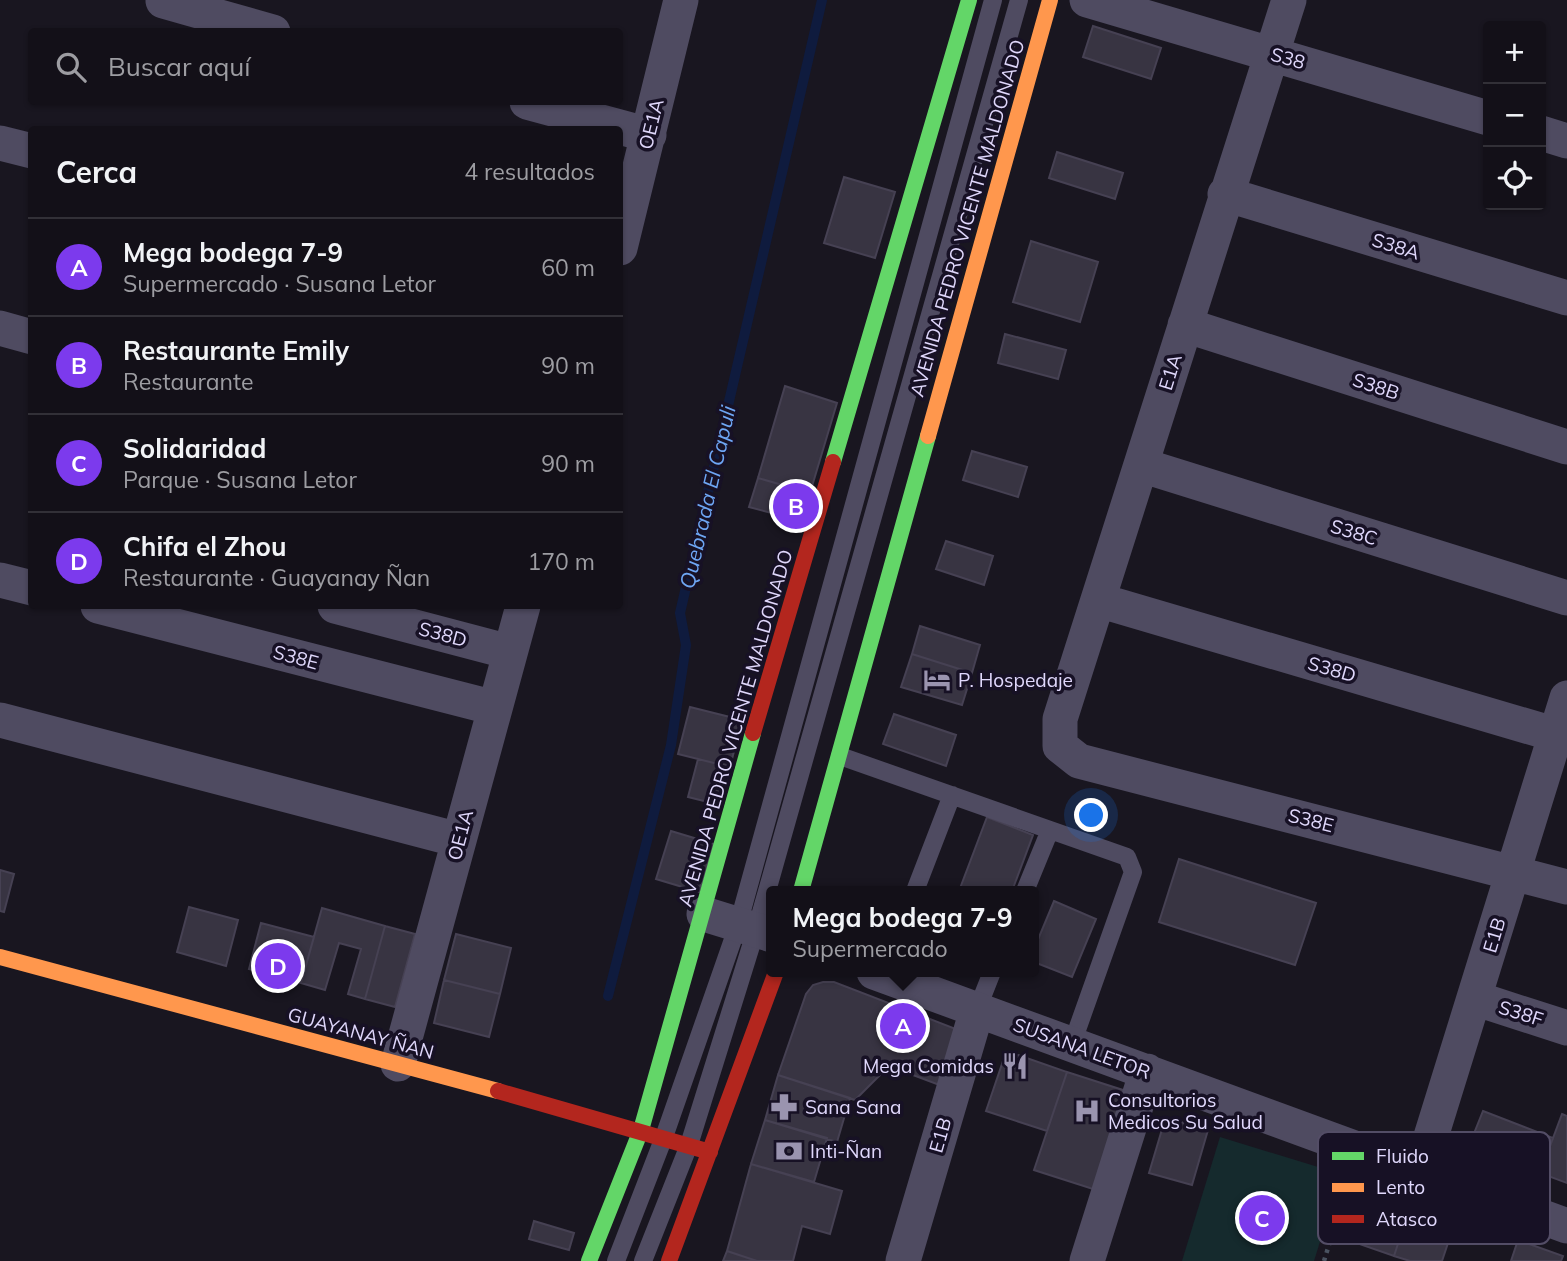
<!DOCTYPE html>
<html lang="es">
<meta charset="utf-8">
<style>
:root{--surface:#131018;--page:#201e25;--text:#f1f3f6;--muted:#9d9da2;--line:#323037;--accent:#7c3aed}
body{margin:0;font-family:Mulish,sans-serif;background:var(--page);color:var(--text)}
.controls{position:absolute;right:21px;top:21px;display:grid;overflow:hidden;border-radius:7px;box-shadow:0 2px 5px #0004}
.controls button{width:63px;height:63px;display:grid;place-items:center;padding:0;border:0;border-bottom:2px solid var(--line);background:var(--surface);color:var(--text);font:35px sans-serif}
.you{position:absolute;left:1092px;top:816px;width:24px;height:24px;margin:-18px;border:5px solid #fff;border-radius:50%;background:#1a73e8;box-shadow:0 0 0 10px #1a73e833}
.badge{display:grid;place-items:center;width:46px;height:46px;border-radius:50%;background:var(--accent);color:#fff;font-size:23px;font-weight:700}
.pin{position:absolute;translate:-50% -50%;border:4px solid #fff;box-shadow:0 2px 7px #0006}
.popup{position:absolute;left:766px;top:886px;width:273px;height:91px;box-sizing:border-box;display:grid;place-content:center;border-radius:7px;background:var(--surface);filter:drop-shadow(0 2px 5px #0005);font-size:23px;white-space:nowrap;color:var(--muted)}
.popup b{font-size:26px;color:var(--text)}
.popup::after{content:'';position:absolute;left:50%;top:100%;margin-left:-14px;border:14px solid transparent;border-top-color:var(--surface)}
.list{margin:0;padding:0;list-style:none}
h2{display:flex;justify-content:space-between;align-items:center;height:91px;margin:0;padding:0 28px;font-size:30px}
h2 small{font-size:23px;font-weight:400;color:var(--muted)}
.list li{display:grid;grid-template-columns:46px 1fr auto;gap:21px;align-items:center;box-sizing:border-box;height:98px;padding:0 28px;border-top:2px solid var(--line)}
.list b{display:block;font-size:26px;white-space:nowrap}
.list p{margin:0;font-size:23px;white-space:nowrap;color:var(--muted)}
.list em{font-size:23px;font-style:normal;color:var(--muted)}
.icon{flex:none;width:38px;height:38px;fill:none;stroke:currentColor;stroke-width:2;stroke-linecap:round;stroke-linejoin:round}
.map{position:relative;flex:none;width:1567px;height:1261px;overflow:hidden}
.search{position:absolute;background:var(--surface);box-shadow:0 2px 5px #0004;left:28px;top:28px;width:595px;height:77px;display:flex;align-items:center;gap:18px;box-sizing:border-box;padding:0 24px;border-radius:7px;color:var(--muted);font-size:26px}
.panel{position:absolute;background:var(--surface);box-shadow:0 2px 5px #0004;left:28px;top:126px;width:595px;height:483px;border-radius:7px}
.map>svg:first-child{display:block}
.green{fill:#152a2d}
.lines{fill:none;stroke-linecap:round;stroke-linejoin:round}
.stream{stroke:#0f1b3e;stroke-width:10}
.building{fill:#383442;stroke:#464153;stroke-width:2}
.path{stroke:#4a5361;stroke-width:4.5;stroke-dasharray:3.5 5;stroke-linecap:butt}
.lane{stroke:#4f4b61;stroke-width:18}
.street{stroke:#4f4b61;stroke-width:35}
.fast{stroke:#63d668;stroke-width:16}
.slow{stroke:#ff974d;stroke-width:16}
.jam{stroke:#b3261e;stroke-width:16}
.labels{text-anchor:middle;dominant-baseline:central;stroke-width:7;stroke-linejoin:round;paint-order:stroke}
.street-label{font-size:19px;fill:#e0d8fc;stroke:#171125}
.poi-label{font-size:19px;fill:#e0d8fc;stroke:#171125;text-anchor:start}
.water-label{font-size:21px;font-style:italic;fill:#6ea6f4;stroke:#171125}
.key{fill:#171125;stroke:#534d66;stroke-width:2}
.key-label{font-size:19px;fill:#e0d8fc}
</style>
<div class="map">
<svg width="1567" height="1261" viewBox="0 0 1567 1261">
<rect width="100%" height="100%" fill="#191620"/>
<path class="green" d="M1220 1137 1341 1174 1314 1261H1182Z"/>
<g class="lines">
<path class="stream" d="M608 996 671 745 686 645 680 613 822 0"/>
</g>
<path class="building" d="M1093 26 1161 48 1151 79 1083 57Z
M1057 152 1123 173 1115 199 1049 178Z
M844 177 895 192 875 258 824 243Z
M1031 241 1098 262 1080 322 1013 302Z
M1005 334 1066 350 1058 379 998 363Z
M785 386 837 403 810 493 758 478Z
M972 451 1027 467 1018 497 963 480Z
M758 478 810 493 801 521 749 507Z
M946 541 993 556 984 585 936 569Z
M920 626 980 645 972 673 912 654Z
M912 654 972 673 962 705 901 687Z
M690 707 742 720 730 767 678 754Z
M894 714 956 735 946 766 883 744Z
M698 759 730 767 720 805 688 797Z
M987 817 1033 835 1012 891H959Z
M671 831 714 844 699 892 656 879Z
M1179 859 1316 903 1295 965 1159 922Z
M0 870 14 874 4 912 0 911Z
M1054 901 1096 919 1072 977 1034 962V949Z
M189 907 238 920 226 966 177 952Z
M322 908 385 926 365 999 348 994 361 949 339 943 325 990 301 983Z
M261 923 314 937 301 983 249 969Z
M385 926 415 934 395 1007 365 999Z
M456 934 511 948 500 994 444 980Z
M444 980 500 994 489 1037 434 1023Z
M823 982H834L961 1031 942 1086 889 1066 855 1100 778 1075 806 994 813 985Z
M1018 1055 1067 1072 1047 1131 986 1111 1003 1061Z
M1067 1072 1126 1091 1093 1189 1034 1170Z
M778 1075 850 1098 837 1142 765 1120Z
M1483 1111 1553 1138 1540 1173 1469 1146Z
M1562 1114 1567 1116V1183L1540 1173Z
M765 1120 827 1138 814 1182 751 1164Z
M1177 1121 1208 1130 1192 1185 1149 1173 1163 1126Z
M751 1164 842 1191 830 1234 802 1226 793 1261H757L727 1251Z
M1360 1184 1412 1201 1394 1256 1342 1238Z
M1412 1201 1457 1216 1442 1261H1410L1394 1256Z
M534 1221 574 1233 569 1250 529 1239Z
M1518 1240 1563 1256 1561 1261H1511Z
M727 1251 757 1261H723Z"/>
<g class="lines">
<path class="path" d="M1324 1261 1349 1180"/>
<path class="lane" d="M840 756 1127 857 1133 872 1072 1044
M915 891 952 795
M1025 891 1050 830
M977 1010 992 972
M616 1261 664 1137 738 925 993 0
M643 1261 689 1145 756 930 1019 0"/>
<path class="street" d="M1087 0 1488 118
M1289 0 1060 719V746L1079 761 1567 887
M163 1 273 32
M527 102 649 135
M1541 133 1567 141
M0 143 32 151
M1225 194 1567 298
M620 248 681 0
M1185 325 1567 447
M0 328 32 337
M1141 465 1567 598
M0 580 32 588
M1098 600 1567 738
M98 606 495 708
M335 606 510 652
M0 720 459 840
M704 914 772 935
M874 972 1567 1226
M1474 998 1567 1028
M398 1064 523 606
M1420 1172 1567 698
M903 1261 977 1010
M1087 1261 1147 1071"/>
<path class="fast" d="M833 462 969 0
M801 891 928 436
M589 1261 641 1130 753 733"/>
<path class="slow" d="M928 436 1050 0
M0 957 498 1091"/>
<path class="jam" d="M753 733 833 462
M498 1091 710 1152
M669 1261 776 972"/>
</g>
<defs>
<symbol id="hotel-bare" viewBox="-9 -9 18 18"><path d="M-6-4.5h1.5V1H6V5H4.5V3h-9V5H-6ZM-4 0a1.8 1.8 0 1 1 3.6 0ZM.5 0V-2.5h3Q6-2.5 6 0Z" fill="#9a94af" stroke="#171125" stroke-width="2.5" paint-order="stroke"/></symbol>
<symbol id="restaurant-bare" viewBox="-9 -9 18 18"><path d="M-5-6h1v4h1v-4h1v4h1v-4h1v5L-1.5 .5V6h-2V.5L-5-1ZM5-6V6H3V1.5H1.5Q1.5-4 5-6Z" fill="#9a94af" stroke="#171125" stroke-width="2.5" paint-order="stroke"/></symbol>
<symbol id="pharmacy-bare" viewBox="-9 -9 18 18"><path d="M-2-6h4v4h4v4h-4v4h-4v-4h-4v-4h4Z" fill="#9a94af" stroke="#171125" stroke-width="2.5" paint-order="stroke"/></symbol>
<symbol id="hospital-bare" viewBox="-9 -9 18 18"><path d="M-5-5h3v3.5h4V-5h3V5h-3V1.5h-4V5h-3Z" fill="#9a94af" stroke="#171125" stroke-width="2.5" paint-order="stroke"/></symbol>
<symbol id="bank-bare" viewBox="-9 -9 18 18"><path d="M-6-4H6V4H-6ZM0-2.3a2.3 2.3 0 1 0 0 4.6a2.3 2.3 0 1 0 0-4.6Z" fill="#9a94af" stroke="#171125" stroke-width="2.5" paint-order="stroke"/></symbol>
</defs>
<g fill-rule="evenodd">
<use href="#hotel-bare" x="918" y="661" width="38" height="38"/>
<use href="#restaurant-bare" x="996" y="1047" width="38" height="38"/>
<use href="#pharmacy-bare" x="765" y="1088" width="38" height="38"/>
<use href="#hospital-bare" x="1068" y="1092" width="38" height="38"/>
<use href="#bank-bare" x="770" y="1132" width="38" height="38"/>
</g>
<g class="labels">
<g class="street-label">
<text transform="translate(1288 58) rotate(16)">S38</text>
<text transform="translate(651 124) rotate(-76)">OE1A</text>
<text transform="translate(967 218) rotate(-74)">AVENIDA PEDRO VICENTE MALDONADO</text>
<text transform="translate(1396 246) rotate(17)">S38A</text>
<text transform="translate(1170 372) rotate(-73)">E1A</text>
<text transform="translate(1376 386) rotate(18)">S38B</text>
<text transform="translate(1354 532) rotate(17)">S38C</text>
<text transform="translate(443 634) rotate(15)">S38D</text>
<text transform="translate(296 657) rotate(15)">S38E</text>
<text transform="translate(1332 669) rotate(16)">S38D</text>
<text transform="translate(735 728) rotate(-74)">AVENIDA PEDRO VICENTE MALDONADO</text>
<text transform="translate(1311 820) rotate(14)">S38E</text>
<text transform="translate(460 835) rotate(-75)">OE1A</text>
<text transform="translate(1494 935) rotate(-73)">E1B</text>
<text transform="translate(1521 1013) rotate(18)">S38F</text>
<text transform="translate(361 1033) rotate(15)">GUAYANAY ÑAN</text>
<text transform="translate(1082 1048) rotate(20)">SUSANA LETOR</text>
<text transform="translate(940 1135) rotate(-74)">E1B</text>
</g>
<g class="poi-label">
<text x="958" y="680">P. Hospedaje</text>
<text x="994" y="1066" text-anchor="end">Mega Comidas</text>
<text x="1108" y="1100">Consultorios<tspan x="1108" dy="22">Medicos Su Salud</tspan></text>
<text x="805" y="1107">Sana Sana</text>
<text x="810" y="1151">Inti-Ñan</text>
</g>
<g class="water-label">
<text transform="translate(707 497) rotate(-77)">Quebrada El Capuli</text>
</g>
</g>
<rect x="1318" y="1132" width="232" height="112" rx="10" class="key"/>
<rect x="1332" y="1152" width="32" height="8" fill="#63d668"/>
<rect x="1332" y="1183" width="32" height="9" fill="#ff974d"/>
<rect x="1332" y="1215" width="32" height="8" fill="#b3261e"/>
<g class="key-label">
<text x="1376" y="1163">Fluido</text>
<text x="1376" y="1194">Lento</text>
<text x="1376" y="1226">Atasco</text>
</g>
</svg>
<div class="controls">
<button>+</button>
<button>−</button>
<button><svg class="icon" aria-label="locate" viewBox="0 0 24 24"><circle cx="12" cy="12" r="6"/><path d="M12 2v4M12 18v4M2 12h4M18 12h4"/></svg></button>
</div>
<div class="you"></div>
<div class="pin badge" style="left:903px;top:1026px">A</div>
<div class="popup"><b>Mega bodega 7-9</b>Supermercado</div>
<div class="pin badge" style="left:796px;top:506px">B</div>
<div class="pin badge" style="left:1262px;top:1218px">C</div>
<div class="pin badge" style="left:278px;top:966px">D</div>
<div class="search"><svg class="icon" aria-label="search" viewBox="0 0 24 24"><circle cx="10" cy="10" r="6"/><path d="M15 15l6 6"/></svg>Buscar aquí</div>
<section class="panel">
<h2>Cerca<small>4 resultados</small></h2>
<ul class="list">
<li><span class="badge">A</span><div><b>Mega bodega 7-9</b><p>Supermercado · Susana Letor</p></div><em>60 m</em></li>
<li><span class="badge">B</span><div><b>Restaurante Emily</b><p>Restaurante</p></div><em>90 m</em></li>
<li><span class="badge">C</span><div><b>Solidaridad</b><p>Parque · Susana Letor</p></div><em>90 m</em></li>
<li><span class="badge">D</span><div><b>Chifa el Zhou</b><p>Restaurante · Guayanay Ñan</p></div><em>170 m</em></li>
</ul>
</section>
</div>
